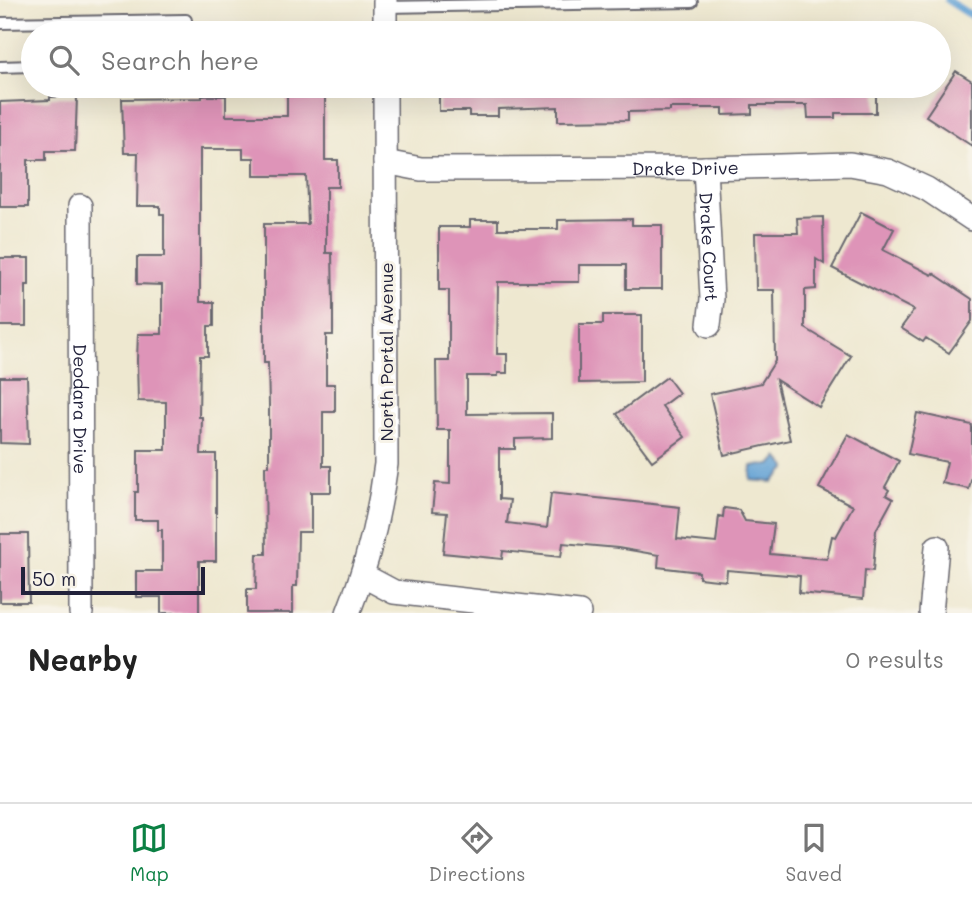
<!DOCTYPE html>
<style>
:root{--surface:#fff;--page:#f2f2f2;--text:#222;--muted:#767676;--line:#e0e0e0;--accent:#0b8043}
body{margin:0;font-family:Mali,sans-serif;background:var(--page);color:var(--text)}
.scale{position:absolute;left:21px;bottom:18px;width:184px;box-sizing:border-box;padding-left:7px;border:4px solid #22223b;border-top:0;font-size:19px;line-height:24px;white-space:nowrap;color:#22223b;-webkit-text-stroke:5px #f7f3e8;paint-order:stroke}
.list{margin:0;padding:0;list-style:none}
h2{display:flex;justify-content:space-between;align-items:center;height:91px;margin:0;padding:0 28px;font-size:30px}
h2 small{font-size:23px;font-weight:400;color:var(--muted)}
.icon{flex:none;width:38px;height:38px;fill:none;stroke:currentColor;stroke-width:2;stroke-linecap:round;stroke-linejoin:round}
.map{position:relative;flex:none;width:972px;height:613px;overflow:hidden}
.search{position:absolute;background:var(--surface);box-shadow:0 7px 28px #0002;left:21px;right:21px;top:21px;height:77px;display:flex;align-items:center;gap:18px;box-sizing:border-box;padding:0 24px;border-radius:38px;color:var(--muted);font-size:26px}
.sheet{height:189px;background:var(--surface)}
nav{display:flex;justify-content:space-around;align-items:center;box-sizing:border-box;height:98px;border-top:2px solid var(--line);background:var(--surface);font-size:19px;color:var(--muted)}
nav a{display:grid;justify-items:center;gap:4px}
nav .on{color:var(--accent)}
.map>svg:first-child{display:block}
.water{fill:#62a1d4;stroke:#426288;stroke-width:2}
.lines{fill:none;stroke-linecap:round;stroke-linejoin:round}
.stream{stroke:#62a1d4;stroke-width:7}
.building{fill:#de94b8}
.service-casing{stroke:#69676f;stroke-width:14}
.minor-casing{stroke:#69676f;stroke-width:26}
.service{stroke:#fff;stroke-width:10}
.minor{stroke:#fff;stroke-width:23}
.labels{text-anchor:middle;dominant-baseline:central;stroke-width:6;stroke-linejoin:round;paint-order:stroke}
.street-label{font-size:18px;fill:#22223b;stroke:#f7f3e8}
</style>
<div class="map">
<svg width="972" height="613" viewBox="0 0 972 613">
<rect width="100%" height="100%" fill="#f7f3e8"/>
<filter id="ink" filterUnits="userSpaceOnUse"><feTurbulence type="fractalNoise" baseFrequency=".0143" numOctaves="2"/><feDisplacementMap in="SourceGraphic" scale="14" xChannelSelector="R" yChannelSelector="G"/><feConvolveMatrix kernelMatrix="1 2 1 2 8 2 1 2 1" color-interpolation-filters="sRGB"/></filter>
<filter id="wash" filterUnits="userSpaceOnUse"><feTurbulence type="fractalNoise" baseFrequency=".00686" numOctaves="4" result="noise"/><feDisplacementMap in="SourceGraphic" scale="28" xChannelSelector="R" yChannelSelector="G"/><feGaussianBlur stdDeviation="1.57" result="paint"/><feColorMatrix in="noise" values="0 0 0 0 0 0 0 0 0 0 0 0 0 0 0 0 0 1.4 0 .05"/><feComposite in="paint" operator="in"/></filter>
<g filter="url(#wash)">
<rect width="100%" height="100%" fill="#eee8d0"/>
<path class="water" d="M778 457 787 468 773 482 751 480 752 466 771 465Z"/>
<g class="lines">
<path class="stream" d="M947 0 972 16"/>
</g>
<g id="blocks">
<path class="building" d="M956 71 972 81V146L926 116Z
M287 86H325V160H338V187H326V253H332L333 303V335H326V384H335V412H323V466H331V492H311V532H298L297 586H293V613H247V589H256L257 554H266L265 466H269V405L268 363H264V224H308L306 176H254V158H243V149H200V302H214V326H208V356H200L199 417H202L201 454H216V561H199V613H161V597H136V571H162V530H158V520H135V492H138V450H166V402L138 401 137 360 138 334H162V285L137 284V257H164V214H160V206H137L138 153H124L122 99 202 98V96H226V116H287Z
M439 86H574V90H613V86H876V113H835V118H808L807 105H752V114L723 115V108H670V111L628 112V120L558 121V107L498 109V116H469V111H439Z
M50 97H77L75 151H46V160H28V207H0V102L50 100Z
M861 212 894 229 883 250 932 275 933 273 972 299V321L949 353 926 338 923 342 901 328 914 310 832 268Z
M823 217 824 264 816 259V289L805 290V328L851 356 819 407 776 380 790 440 724 455 710 394 761 383 775 361 774 290H756L755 233H798L797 218Z
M632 219V225H662V289H626V265H579V282H498L497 354H507V373H498V376H467V414L552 413V438L515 439V449H499V499L510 500 507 523 547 528 551 493 680 507 677 539 716 543 719 516 723 517 724 508 739 510 745 521 774 524 770 554 827 559 832 536 836 537 853 506 819 488 848 434 899 461 885 487 889 490 886 495 893 499 876 530 873 571 865 570 863 599 799 593 800 576 727 570 726 581 699 578V572L658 567 659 555 618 548 563 543 561 557 503 551 502 559 443 553 447 513 432 512 435 483 450 484V430H437L436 361H449V290H439V227H470V220H498V229H558V220Z
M0 258H29V285H26V326H0Z
M603 315H642V382L579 383V324H603Z
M0 377H27L29 444 0 443Z
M667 377 679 393 662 406 685 437 652 461 617 414Z
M917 413 972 425V476L969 489 942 483 947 462 908 454Z
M0 534H28L29 602H0Z"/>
</g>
</g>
<g filter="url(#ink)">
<use href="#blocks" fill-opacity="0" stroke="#69676f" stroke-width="2"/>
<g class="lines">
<defs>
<path id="service" d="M385 7 692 2
M0 23 186 20V33
M0 67 33 66"/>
<g id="minor">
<path d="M385 0V33"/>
<path id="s1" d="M385 162 421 169 705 168 850 164 888 171 927 189 972 219"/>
<path id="s2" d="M705 168 712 299 709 325"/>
<path id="s3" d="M80 206 81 613"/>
<path d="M364 576 394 592 579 613"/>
<path d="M348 613C368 564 379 517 386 464L385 86"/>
<path d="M931 613 937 547"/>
</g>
</defs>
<use href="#service" class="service-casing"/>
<use href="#minor" class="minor-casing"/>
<use href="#service" class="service"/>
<use href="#minor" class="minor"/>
</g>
</g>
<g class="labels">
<g class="street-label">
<text stroke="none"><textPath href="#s1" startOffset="301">Drake Drive</textPath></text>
<text stroke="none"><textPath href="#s2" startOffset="79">Drake Court</textPath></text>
<text transform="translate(386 352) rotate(-90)">North Portal Avenue</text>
<text stroke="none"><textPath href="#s3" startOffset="203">Deodara Drive</textPath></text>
</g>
</g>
</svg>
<div class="scale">50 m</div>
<div class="search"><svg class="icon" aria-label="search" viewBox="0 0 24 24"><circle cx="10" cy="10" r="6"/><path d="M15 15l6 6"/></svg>Search here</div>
</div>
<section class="sheet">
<h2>Nearby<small>0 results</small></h2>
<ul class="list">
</ul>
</section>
<nav>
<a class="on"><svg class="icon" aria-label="map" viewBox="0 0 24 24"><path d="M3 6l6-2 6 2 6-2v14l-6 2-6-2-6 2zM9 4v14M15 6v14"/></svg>Map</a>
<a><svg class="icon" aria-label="directions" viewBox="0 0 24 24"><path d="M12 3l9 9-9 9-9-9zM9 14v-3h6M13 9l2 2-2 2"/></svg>Directions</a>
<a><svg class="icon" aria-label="saved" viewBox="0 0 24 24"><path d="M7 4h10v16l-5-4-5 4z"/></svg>Saved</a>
</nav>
